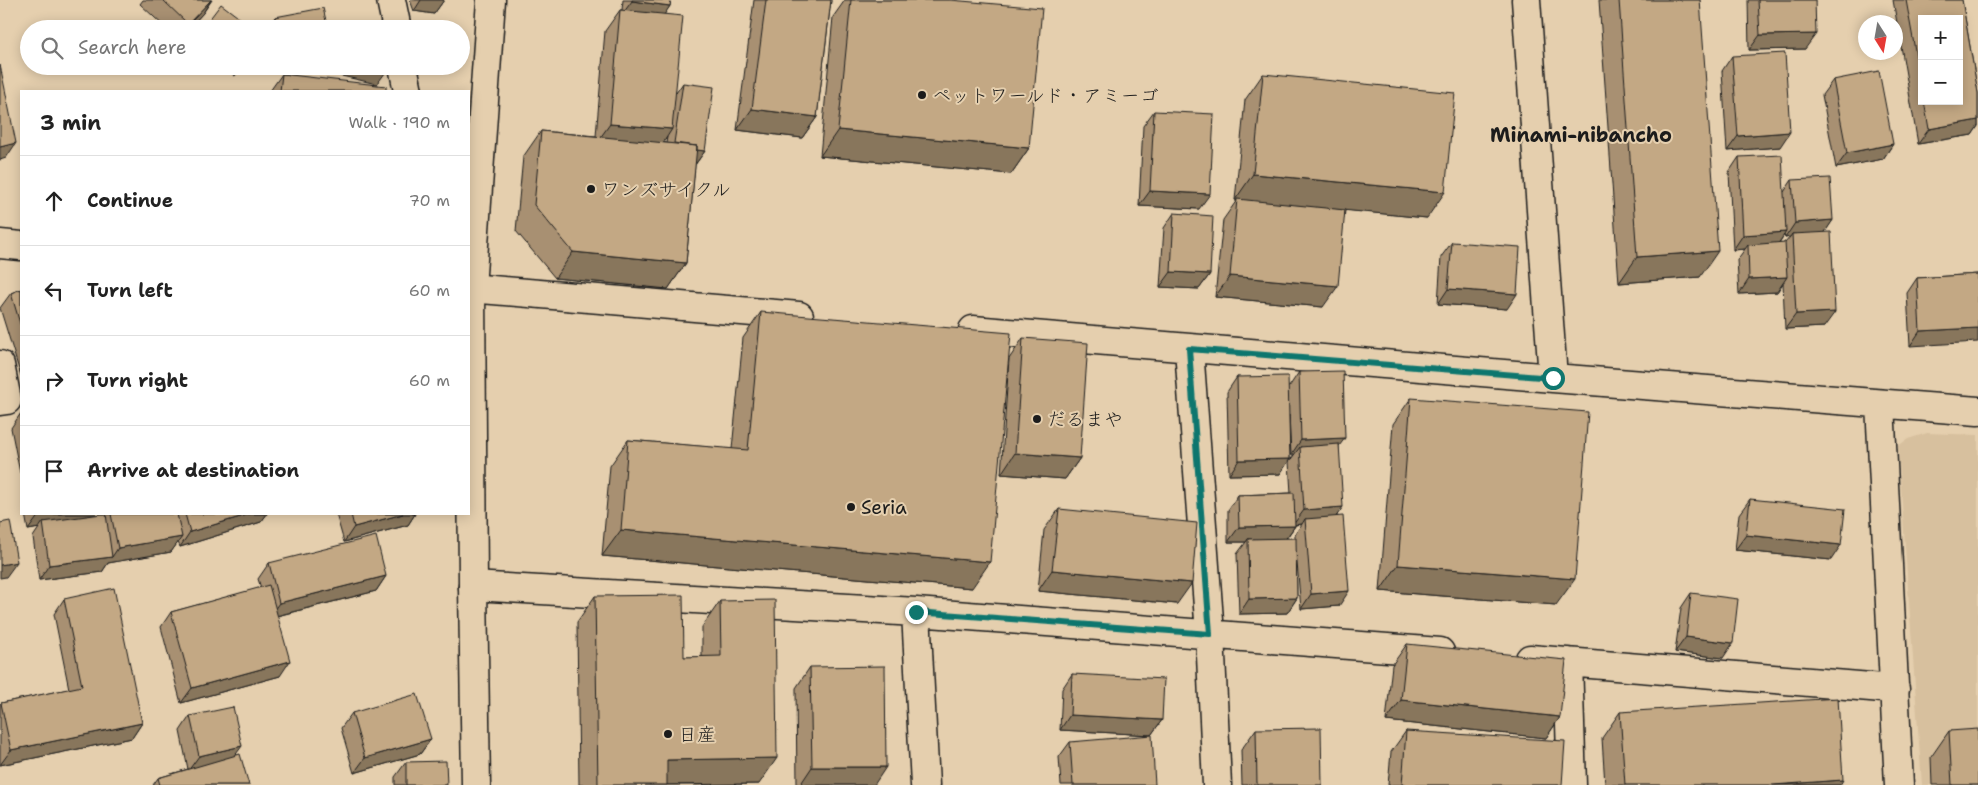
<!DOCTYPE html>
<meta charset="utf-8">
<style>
:root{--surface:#fff;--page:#f6f6f6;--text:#222;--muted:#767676;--line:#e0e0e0}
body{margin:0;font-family:"Shantell Sans","Klee One",sans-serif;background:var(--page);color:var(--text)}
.controls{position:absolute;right:15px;top:15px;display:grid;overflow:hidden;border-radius:0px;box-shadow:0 2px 12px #0003}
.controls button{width:45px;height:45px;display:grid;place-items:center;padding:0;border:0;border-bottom:1px solid var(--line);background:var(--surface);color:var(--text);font:25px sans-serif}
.compass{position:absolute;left:1858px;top:15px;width:45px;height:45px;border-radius:50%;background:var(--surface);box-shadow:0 2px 12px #0003;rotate:169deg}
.stop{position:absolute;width:15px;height:15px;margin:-11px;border:4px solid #0f766e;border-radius:50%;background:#fff}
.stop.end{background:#0f766e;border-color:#fff;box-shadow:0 1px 5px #0008}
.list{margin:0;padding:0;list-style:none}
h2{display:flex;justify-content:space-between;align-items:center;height:65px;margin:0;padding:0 20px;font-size:21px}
h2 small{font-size:16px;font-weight:400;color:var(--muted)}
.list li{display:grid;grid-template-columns:32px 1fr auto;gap:15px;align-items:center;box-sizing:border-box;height:90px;padding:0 20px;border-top:1px solid var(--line)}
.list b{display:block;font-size:19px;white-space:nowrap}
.list em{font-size:16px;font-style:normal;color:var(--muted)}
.icon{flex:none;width:28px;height:28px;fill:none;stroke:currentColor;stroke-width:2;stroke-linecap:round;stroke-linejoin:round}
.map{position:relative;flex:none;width:1978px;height:785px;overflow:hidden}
.search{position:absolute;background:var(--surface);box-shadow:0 2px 12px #0003;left:20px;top:20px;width:450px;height:55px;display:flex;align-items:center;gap:12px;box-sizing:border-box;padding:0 18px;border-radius:28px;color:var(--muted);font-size:19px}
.panel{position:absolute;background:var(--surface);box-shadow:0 2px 12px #0003;left:20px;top:90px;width:450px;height:425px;border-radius:0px}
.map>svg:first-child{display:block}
.built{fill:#d7c09e}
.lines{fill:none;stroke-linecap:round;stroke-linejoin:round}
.minor-casing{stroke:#1c1c1c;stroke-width:31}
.highway-casing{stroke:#1c1c1c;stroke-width:31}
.minor{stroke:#e5cfae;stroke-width:28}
.highway{stroke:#e5cfae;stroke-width:28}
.wall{fill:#a89072;stroke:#1c1c1c;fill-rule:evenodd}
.shaded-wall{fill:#88765c;stroke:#1c1c1c}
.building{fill:#c3a884;stroke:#1c1c1c}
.route{stroke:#0f766e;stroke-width:6}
.poi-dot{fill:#1c1c1c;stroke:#e5cfae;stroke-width:2}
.labels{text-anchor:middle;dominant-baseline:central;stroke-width:4;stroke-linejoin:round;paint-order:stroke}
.poi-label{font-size:19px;fill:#1c1c1c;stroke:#e5cfae;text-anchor:start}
.neighbourhood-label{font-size:20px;font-weight:bold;fill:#1c1c1c;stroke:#e5cfae}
</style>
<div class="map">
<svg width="1978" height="785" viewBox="0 0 1978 785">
<rect width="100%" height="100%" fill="#e5cfae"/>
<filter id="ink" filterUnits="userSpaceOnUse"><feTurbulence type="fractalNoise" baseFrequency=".02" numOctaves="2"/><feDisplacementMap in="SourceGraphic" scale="10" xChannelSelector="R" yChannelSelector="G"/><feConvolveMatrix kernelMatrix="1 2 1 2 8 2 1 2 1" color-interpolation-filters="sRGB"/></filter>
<g filter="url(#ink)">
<path class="built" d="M1927 433 1978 435V785H1922L1898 446 1908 439Z"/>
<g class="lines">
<defs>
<path id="minor" d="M391 0 397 29
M1526 0 1553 378
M403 66 408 91
M0 244 21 246
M469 288 799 316
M973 330 1553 378 1978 411
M1189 349 1210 634 1217 785
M0 365 7 400 0 401
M1880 404 1899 785
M473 586 916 612 1440 652
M916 612 925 785
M1530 659 1895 689
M1568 662 1572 785"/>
<path id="highway" d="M476 785 473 586 471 288 491 0"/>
</defs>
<use href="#minor" class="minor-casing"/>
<use href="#highway" class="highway-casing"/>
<use href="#minor" class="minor"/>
<use href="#highway" class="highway"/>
</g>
<path class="wall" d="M143 0H212L203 13 188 29H167L140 4Z
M410 0H444L434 14 414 11Z
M623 0H671L670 6 664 14 676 93 683 83 705 151 695 165 686 263 668 289 555 278 516 231 523 157 541 131 596 136 605 31 620 10H622ZM667 137 666 143 663 142Z
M754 0H831L817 117 802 138 737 130Z
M845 0H950L1029 148 1011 174 820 156 833 17Z
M1599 0H1700V277L1619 283Z
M1748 0H1815L1805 49 1749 50Z
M1893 0H1962L1978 93V126L1972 135 1918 144ZM1922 19 1959 101H1922Z
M275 17 328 29H266Z
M342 21 376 29H337Z
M1732 56 1780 147 1727 151 1722 71Z
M221 66H242L235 76Z
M282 74 386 91H270Z
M1263 74 1427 218 1345 210 1323 307 1215 297 1223 220 1237 200H1235L1245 100Z
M1833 80 1893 144 1883 159 1836 168 1822 95Z
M1154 111 1199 209 1139 206 1143 126Z
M1739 157 1784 192 1792 180 1833 220 1824 233V327L1785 329 1783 283 1777 292 1739 294 1737 260 1745 249 1733 250 1729 172ZM1784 235 1785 238 1790 237 1785 243H1779Z
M1174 213 1210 274 1199 289 1160 287 1164 228Z
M1452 242 1507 309 1438 304 1441 257Z
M1978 274 1910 346 1907 293 1917 278Z
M21 289V376L0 308 11 293Z
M761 312 972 588 602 556 610 466 628 440 732 449 743 338Z
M1023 338 1080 458 1065 479 1001 474 1009 359Z
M1299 372 1339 447 1337 517 1339 606 1301 609 1296 551 1297 598 1287 613 1239 614 1237 554 1246 542H1228V510L1238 495 1291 493 1289 462 1294 455H1291L1289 415 1290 459 1280 474 1229 475 1227 392 1237 377 1289 387ZM1302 524 1295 534V538L1286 539 1295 526V525Z
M1411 398 1556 605 1380 591 1393 424Z
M21 413V473H20L11 428Z
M1750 499 1831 560 1735 550 1739 514Z
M1059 509 1177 604 1038 591 1044 530Z
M25 514H96V515L101 514H267L261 522 180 547 178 542 171 552 108 563 102 572 39 580 33 537 39 528 28 530Z
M336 514H415L408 525 344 542Z
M269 563 386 576 376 591 277 616 280 676 181 703 161 627 171 612 261 588 258 579Z
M1691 593 1723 658 1675 652 1681 608Z
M595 596 684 657H702V627L720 601 759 784 697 785H579L577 622Z
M64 599 142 723 132 738 0 765V704L1 703 69 689 54 614Z
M1407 644 1560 717 1546 738 1386 721 1392 665Z
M810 667 874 785H797L796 688Z
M1072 674 1162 720 1151 735 1060 730 1062 689Z
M1620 712 1840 785H1605L1602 738Z
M352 713 431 739 420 754 354 773 341 728Z
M190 716 235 755 249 785H153L158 778 188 769 180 731Z
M1256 729 1322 785H1242L1241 750Z
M1406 731 1562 785H1388L1391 752Z
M1949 731 1978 785H1932L1931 757Z
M1070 742 1155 785H1061L1059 757Z
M406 762 447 785H395V777Z"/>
<path class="shaded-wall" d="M211 0 203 13 188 29H185L188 24Z
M421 0H444L434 14 414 11Z
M632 1 670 6 660 21 621 16Z
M1816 34 1805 49 1749 50 1760 35Z
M328 66H377L388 69 377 84 324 72Z
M752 109 817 117 802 138 737 130Z
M1978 120V126L1972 135 1918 144 1929 129Z
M610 124 672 129 658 151 595 145Z
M838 130 1029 148 1011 174 820 156Z
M1790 132 1780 147 1727 151 1738 136Z
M16 143 6 158 0 160V147Z
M1893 144 1883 159 1836 168 1847 153Z
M674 147 705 151 694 166Z
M1253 174 1445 192 1427 218 1235 200Z
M1150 191 1210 194 1199 209 1139 206Z
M1833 220 1823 235 1792 234 1790 237 1785 238 1795 223Z
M1786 232 1776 247 1748 245 1745 249 1733 250 1743 235Z
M1718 251 1700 277 1619 283 1637 257Z
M573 252 686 263 668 289 555 278Z
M1171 272 1210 274 1199 289 1160 287Z
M1230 276 1338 286 1323 307 1215 297Z
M1787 277 1777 292 1739 294 1749 279Z
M1448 289 1517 294 1507 309 1438 304Z
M1835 312 1824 327 1785 329 1796 314Z
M1978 328V342L1910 346 1920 331Z
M1345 438 1334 453 1300 447 1294 455H1291L1301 440Z
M1015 453 1080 458 1065 479 1001 474Z
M1290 459 1280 474 1229 475 1239 460Z
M1343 507 1332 522 1305 519 1302 524 1293 525 1304 510Z
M47 514H96L93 519 43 522 39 528 28 530 39 515Z
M250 514H267L261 522 180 547 190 532Z
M403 514H415L408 525 344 542 354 527Z
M1295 526 1284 541 1248 539 1246 542H1228L1239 527Z
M621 530 990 562 972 588 602 556Z
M1746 535 1841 545 1831 560 1735 550Z
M182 537 171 552 108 563 102 572 39 580 49 565 112 557 118 548Z
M17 562 6 577 0 578V565Z
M1398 565 1575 579 1556 605 1380 591Z
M1052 570 1192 583 1177 604 1038 591Z
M386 576 376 591 268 618 279 603Z
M1349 591 1339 606 1301 609 1311 594Z
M1297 598 1287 613 1239 614 1249 599Z
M1686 637 1733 643 1723 658 1675 652Z
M290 661 280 676 181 703 192 688Z
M1401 700 1560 717 1546 738 1386 721Z
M1070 715 1162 720 1151 735 1060 730Z
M142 723 132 738 0 765 11 750Z
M431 739 420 754 354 773 365 758Z
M242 746 231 761 188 771 199 756Z
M777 758 759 784 649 785 667 760Z
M812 767H886L874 785H800Z
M1843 780 1840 785H1773Z"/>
<path class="building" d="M163 0H211L188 24Z
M632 0H671L670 6 632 1Z
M766 0H831L817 117 752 109Z
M851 0H950L1042 8 1029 148 838 130Z
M1619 0H1700L1718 251 1637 257Z
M1758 0H1815L1816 34 1760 35Z
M1906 0H1962L1978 93V120L1929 129 1924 101H1959V19H1922V89Z
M221 4 254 29H202Z
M323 8 328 29H277L275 17Z
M620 10 683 16 672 129 610 124Z
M342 21 376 29H341Z
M1785 53 1790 132 1738 136 1732 56Z
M0 65 16 143 0 147Z
M377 66H388V69Z
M1879 71 1893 144 1847 153 1833 80Z
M282 74 386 86V91H280Z
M1263 74 1455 93 1445 192 1253 174Z
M683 83 714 87 705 151 697 150V146L674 143Z
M1154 111 1214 114 1210 194 1150 191Z
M541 131 697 146 686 263 573 252 534 205Z
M1782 155 1786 232 1743 235 1739 157Z
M1830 178 1833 220 1795 223 1792 180Z
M1237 199 1345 210 1338 286 1230 276Z
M1174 213 1213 216 1210 274 1171 272Z
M1831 232 1835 312 1796 314 1792 234Z
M1452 242 1520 247 1517 294 1448 289Z
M1785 242 1787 277 1749 279 1748 245Z
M1978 274V328L1920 331 1917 278Z
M21 289V327L11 293Z
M761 312 1011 333 990 562 621 530 628 440 748 450Z
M1023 338 1088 343 1080 458 1015 453Z
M1343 371 1345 438 1301 440 1299 372Z
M1288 376 1290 459 1239 460 1237 377Z
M1411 398 1588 412 1575 579 1398 565Z
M1339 444 1343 507 1304 510 1300 447Z
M1294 493 1295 526 1239 527 1238 495Z
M1750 499 1845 509 1841 545 1746 535Z
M1059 509 1197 523 1192 583 1052 570Z
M101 514H106L112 557 49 565 43 522Z
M111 514H177L182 537 118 548Z
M185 514H250L190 532Z
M351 514H403L354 527Z
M1343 516 1349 591 1311 594 1305 519Z
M10 521 17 562 0 565V523Z
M376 536 386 576 279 603 269 563Z
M1296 538 1297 598 1249 599 1248 539Z
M269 585 290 661 192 688 171 612Z
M114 588 142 723 11 750 1 703 82 686 64 599Z
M1691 593 1738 599 1733 643 1686 637Z
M683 595 684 657 721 656 720 601 775 600 777 758 667 760V785H598L595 596Z
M1407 644 1566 660 1560 717 1401 700Z
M885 666 886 767H812L810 667Z
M1072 674 1164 679 1162 720 1070 715Z
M417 694 431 739 365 758 352 713Z
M1838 698 1843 780 1773 785H1625L1620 712Z
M233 707 242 746 199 756 190 716Z
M1321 728 1322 785H1257L1256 729Z
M1978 729V785H1952L1949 731Z
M1406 731 1565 741 1562 785H1402Z
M1152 735 1155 785H1073L1070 742Z
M240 754 249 785H160L158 778Z
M446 761 447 785H406V762Z"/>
</g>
<g class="lines" filter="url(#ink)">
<path class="route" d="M916 612 1210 634 1189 349 1553 378"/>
</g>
<g class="poi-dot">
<circle cx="922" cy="95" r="5"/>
<circle cx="591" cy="189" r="5"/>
<circle cx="1037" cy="419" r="5"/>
<circle cx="851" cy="507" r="5"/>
<circle cx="668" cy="734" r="5"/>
</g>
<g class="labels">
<g class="poi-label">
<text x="932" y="95">ペットワールド・アミーゴ</text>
<text x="601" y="189">ワンズサイクル</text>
<text x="1047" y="419">だるまや</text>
<text x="861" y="507">Seria</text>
<text x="678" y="734">日産</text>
</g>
<g class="neighbourhood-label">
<text x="1581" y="135">Minami-nibancho</text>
</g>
</g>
</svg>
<div class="controls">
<button>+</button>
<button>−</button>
</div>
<svg class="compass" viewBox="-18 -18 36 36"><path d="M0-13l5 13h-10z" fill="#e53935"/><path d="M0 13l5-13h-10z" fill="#767676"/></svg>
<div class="stop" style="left:1553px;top:378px"></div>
<div class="stop end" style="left:916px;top:612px"></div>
<div class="search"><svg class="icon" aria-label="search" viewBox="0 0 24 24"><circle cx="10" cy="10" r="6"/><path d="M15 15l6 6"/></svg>Search here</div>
<section class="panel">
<h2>3 min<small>Walk · 190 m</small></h2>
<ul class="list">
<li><svg class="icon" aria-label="ahead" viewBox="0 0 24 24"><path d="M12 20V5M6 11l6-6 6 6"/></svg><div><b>Continue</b></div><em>70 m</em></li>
<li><svg class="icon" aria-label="left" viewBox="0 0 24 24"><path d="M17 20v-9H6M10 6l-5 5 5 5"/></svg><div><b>Turn left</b></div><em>60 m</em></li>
<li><svg class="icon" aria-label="right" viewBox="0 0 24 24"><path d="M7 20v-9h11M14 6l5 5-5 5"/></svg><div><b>Turn right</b></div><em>60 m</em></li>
<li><svg class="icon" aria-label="arrive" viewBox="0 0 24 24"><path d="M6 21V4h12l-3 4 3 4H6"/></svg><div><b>Arrive at destination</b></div></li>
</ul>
</section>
</div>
